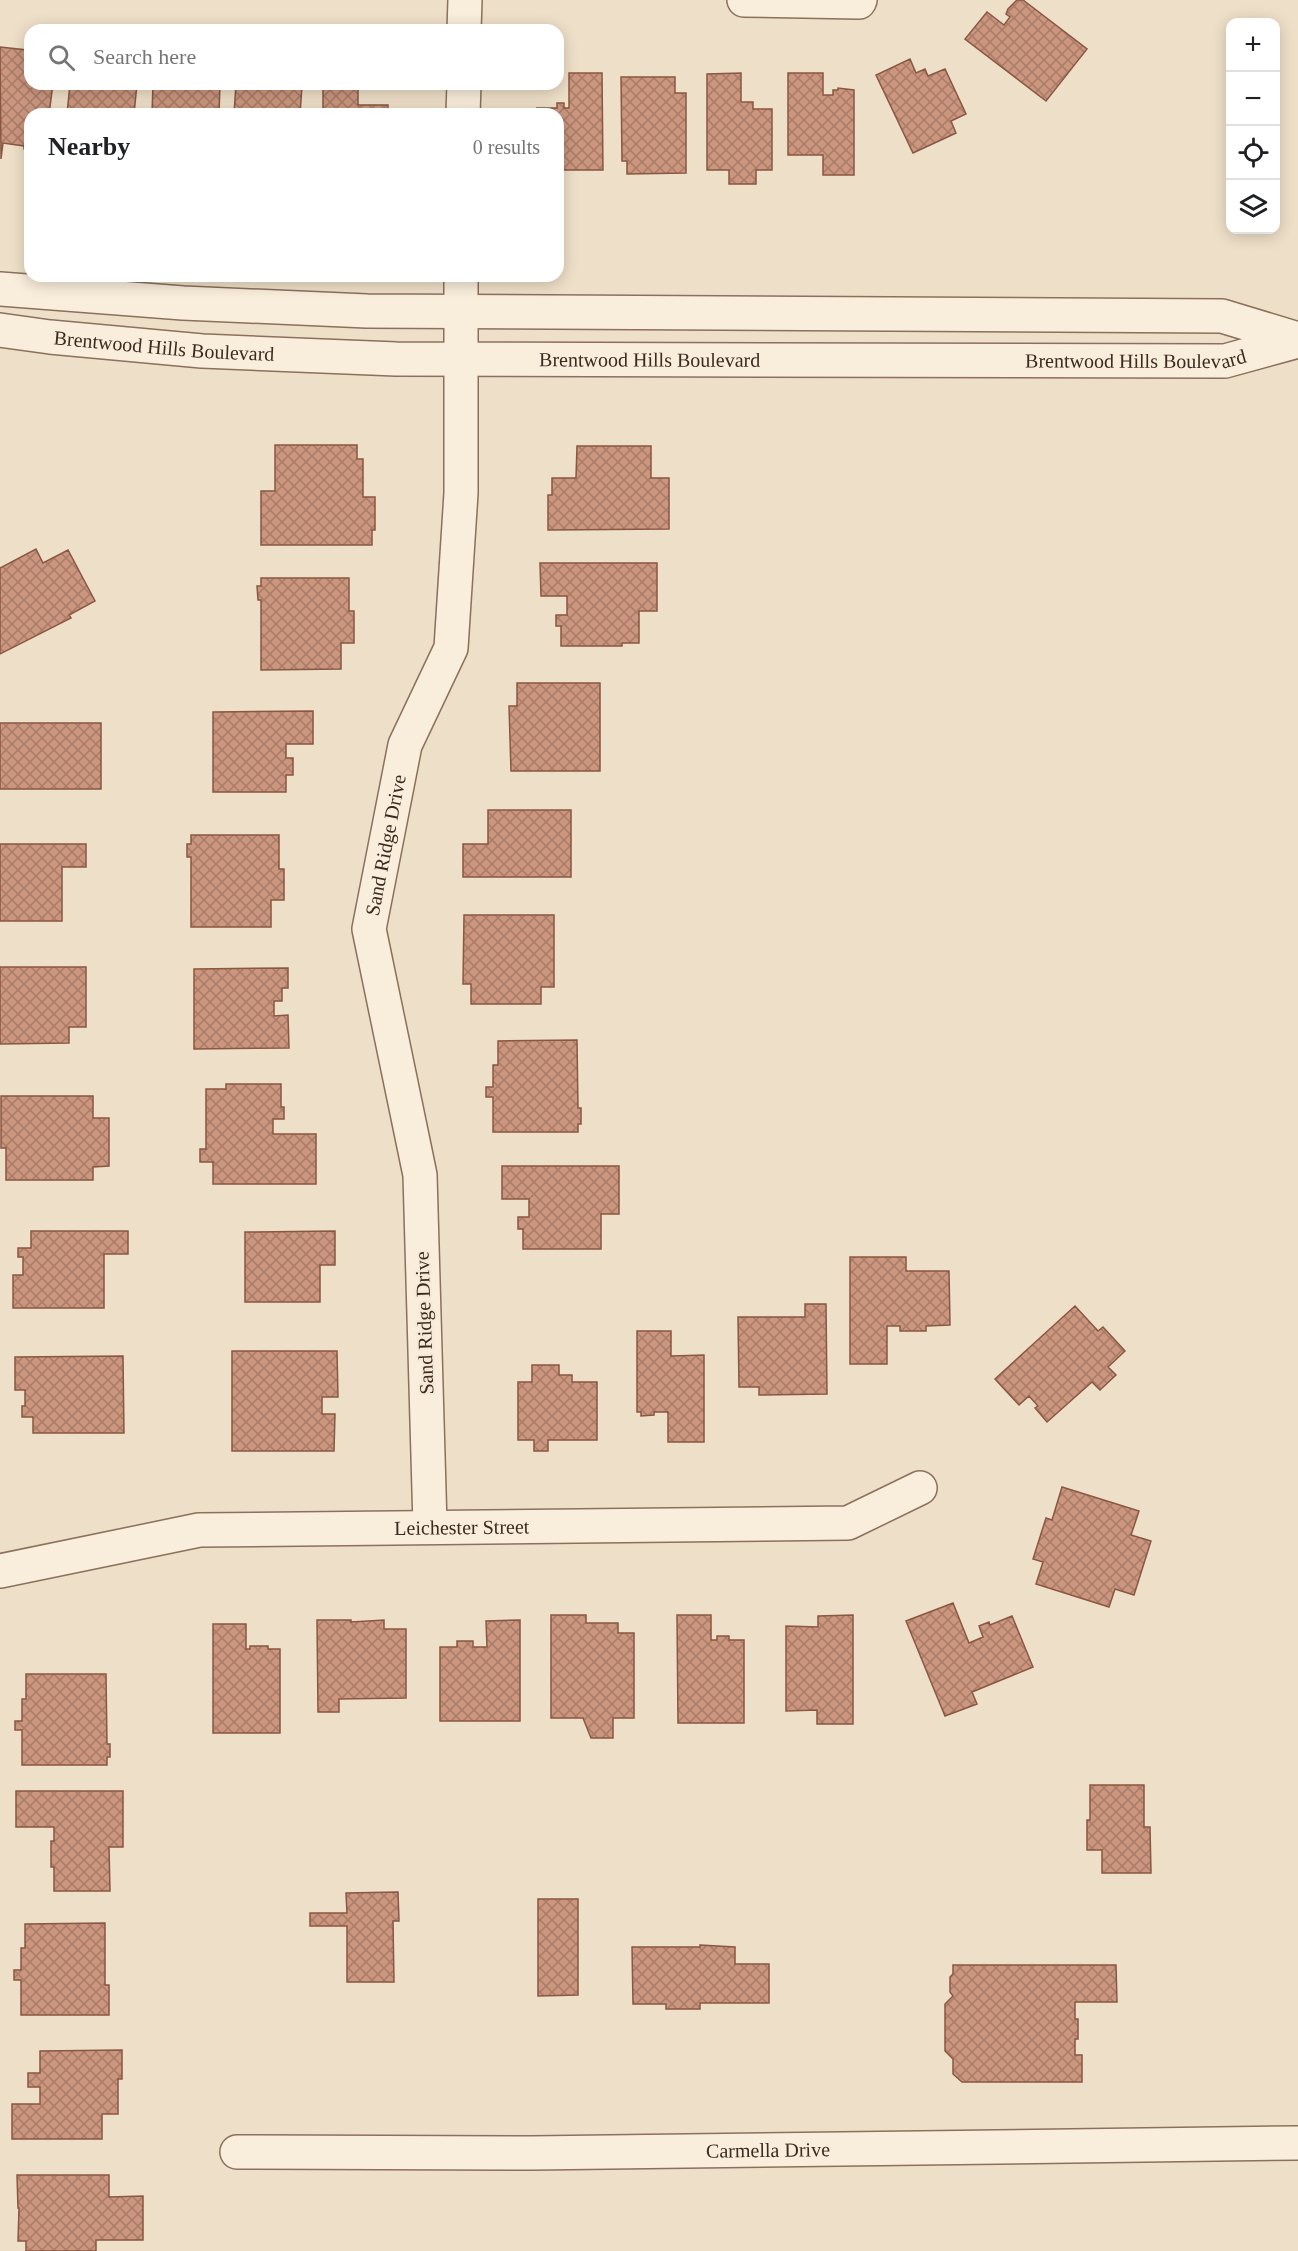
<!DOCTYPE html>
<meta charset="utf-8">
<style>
:root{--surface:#fff;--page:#f6f6f6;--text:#202124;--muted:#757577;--line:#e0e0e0}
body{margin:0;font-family:"Times New Roman",serif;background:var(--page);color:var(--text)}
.controls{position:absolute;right:18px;top:18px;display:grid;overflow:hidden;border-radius:12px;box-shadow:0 3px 15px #0003}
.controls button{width:54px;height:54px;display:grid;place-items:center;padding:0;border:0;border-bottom:2px solid var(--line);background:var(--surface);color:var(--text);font:30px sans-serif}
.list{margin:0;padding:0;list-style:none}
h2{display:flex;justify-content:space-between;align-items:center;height:78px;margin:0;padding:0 24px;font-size:26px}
h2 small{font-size:20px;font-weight:400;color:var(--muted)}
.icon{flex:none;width:33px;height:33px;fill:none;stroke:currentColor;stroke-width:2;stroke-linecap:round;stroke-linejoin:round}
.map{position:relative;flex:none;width:1298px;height:2251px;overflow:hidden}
.search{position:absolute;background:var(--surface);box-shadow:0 3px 15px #0003;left:24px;top:24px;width:540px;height:66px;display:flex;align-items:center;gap:15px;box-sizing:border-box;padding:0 21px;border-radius:18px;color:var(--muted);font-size:22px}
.panel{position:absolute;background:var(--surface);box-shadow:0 3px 15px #0003;left:24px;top:108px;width:540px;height:174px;border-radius:18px}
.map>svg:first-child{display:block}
.building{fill:url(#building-cross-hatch);stroke:#8a5742;stroke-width:1.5}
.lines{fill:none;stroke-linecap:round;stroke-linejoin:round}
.minor-casing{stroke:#8b705c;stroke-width:36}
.minor{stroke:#f9eddb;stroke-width:33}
.labels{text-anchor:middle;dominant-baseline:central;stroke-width:4.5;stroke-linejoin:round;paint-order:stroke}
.street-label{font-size:20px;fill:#3b2a20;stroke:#f6ead7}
</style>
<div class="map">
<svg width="1298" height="2251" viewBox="0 0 1298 2251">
<defs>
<pattern id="building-cross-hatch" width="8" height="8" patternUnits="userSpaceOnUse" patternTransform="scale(1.5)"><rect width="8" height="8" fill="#cc967e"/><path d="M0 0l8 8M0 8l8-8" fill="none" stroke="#a77b67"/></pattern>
</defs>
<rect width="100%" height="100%" fill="#eedfc8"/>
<path class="building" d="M1017 0H1023L1087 49 1046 101 965 39 987 12 1004 25 1010 17 1006 14 1008 9Z
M0 47 27 50 25 66H30V84H53L49 114H30V154L28 153 29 150 24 149V146L3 143 1 159Z
M910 59 916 73 925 69 928 76 945 69 966 114 951 121 956 133 913 153 876 75Z
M569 73H602L603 170H558V114H537V108H557V103H564V108H569Z
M741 73V102H753V109H772V170H756V184H729V170H707V74Z
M788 73H823V95H833V90H838V88L854 90V175H823V155H788Z
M621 77H675V93H686V173L627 174V161H622Z
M70 84H137L134 114H67Z
M153 84H220L219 114H152Z
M236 84 302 86 300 114H234Z
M323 84H358V105H388V114H323Z
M275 445H357V459H363V497H375V530H372V545H261V491H275Z
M577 446H651V478H669V529L548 530V495H552V478H576Z
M36 549 43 563 68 550 95 601 69 615 71 618 0 654V568Z
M540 563H657V611H639V643H622V646H561V626H556V615H567V596H541Z
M261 578H349V611H354V643H341V669L261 670V600H258L257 586H261Z
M517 683H600V771H511L509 706H517Z
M313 711V744H286V758H293V775H286V792H213V712Z
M0 723H101V789H0Z
M488 810H571V877H463V844H488Z
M191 835H279V869H284V900H271V927H191V857H187V844H191Z
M0 844H86V867H62V921H0Z
M464 915H554V987H541V1004H471V984H463Z
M0 967H86V1027H69V1043L0 1044Z
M288 968V988H282V1001H274V1016L288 1015 289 1048 194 1049V969Z
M577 1040 578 1108H581V1124H578V1132H493V1097H486V1087H493V1065H498V1041Z
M226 1084H281V1107H284V1119H273V1134H316V1184H213V1162H200V1149H206V1089H226Z
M1 1096H93V1118H109V1166L93 1167V1180H6V1148H1Z
M502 1166H619V1214H601V1249H523V1229H518V1217H529V1199H502Z
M31 1231H128V1254H104V1308H13V1275H23V1257H18V1248H31Z
M335 1231V1265H320V1302H245V1232Z
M850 1257H906V1271H949L950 1325 926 1326V1331H900V1326H887V1364H850Z
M805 1304H826L827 1394 759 1395V1387H739L738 1317H805Z
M1075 1306 1098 1331 1103 1327 1125 1351 1108 1367 1116 1375 1100 1390 1092 1382 1047 1422 1035 1408 1038 1406 1029 1396 1019 1405 995 1379Z
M637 1331H671V1356L704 1355V1442H668V1412H654V1415L641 1416V1412H637Z
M232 1351H337L338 1397H322V1414H335L334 1451H232Z
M123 1356 124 1433H33V1417H22V1406H25V1390H15V1357Z
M532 1365H559V1375H572V1382H597V1440H548V1451H534V1440H518V1382H532Z
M1062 1487 1139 1511 1131 1535 1151 1541 1134 1595 1115 1589 1109 1607 1036 1584 1043 1562 1033 1559 1046 1518 1052 1520Z
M953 1603 969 1643 983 1637 979 1626 989 1622 990 1625 1012 1616 1033 1667 972 1692 977 1704 945 1716 906 1621Z
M551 1615H586V1623H618V1633H634V1718H613V1738H591L583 1718H551Z
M677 1615H711V1640H717V1636H729V1640H744V1723H678Z
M853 1615V1724H817V1710L786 1711V1626L818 1627V1616Z
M317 1620H351V1622L384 1620V1629H406V1698L339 1699V1712H318Z
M520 1620V1721H440V1647H457V1641H473V1647H487L486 1621Z
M213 1624H246V1649H250V1646H268V1649H280V1733H213Z
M26 1674H106L107 1744H110V1757H107V1765H22V1730H15V1721H22V1699H26Z
M1090 1785H1144V1827H1150L1151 1873H1102V1850H1087V1820H1090Z
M16 1791H123V1847H109L110 1891H54V1867H51V1841H54V1827H16Z
M398 1892 399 1921H393L394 1982H347V1926H310V1913H347L346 1893Z
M538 1899H578V1995L538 1996Z
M105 1923V1985H109V2015H21V1980H14V1970H21V1948H25V1924Z
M700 1945 735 1947V1964H769V2003H700V2009H666V2004H633L632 1947H700Z
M953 1965H1116L1117 2002H1075V2019H1078V2039H1075V2055H1082V2082H962L953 2074V2059L945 2051V2004L953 1996 950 1992V1977L953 1974Z
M122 2050V2079H118V2114H102V2139H12V2104H40V2087H28V2073H40V2051Z
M17 2175H109V2197L143 2196V2240H96V2251H26V2241H18L19 2208H18Z"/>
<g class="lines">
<defs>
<g id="minor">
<path d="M744 0 859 2 860 0"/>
<path d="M464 30 465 0"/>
<path d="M463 114 464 84"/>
<path d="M0 289 183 303 367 311 1222 316 1298 339"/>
<path id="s1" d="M0 330 50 337 202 351 396 359 1225 361 1298 341"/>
<path id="s2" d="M430 1526 420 1175 369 929 405 745 451 648 461 493V276"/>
<path id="s3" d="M0 1571 199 1530 848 1523 920 1488"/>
<path id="s4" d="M237 2152 532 2153 1298 2143"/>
</g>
</defs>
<use href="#minor" class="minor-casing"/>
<use href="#minor" class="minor"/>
</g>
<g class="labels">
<g class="street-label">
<text stroke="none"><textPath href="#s1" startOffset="165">Brentwood Hills Boulevard</textPath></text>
<text stroke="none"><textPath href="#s1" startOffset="1137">Brentwood Hills Boulevard</textPath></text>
<text stroke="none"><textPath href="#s1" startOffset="651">Brentwood Hills Boulevard</textPath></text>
<text stroke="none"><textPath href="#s2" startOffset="688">Sand Ridge Drive</textPath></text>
<text transform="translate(424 1323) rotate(-92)">Sand Ridge Drive</text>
<text stroke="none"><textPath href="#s3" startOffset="466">Leichester Street</textPath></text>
<text stroke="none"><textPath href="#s4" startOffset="531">Carmella Drive</textPath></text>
</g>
</g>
</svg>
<div class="controls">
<button>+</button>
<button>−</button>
<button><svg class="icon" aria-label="locate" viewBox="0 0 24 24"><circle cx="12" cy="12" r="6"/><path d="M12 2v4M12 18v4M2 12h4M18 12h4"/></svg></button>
<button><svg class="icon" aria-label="layers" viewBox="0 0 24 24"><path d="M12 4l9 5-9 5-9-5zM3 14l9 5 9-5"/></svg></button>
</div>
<div class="search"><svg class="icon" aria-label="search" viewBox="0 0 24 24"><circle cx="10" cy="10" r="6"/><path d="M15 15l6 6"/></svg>Search here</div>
<section class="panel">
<h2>Nearby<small>0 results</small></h2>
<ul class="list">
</ul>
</section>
</div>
